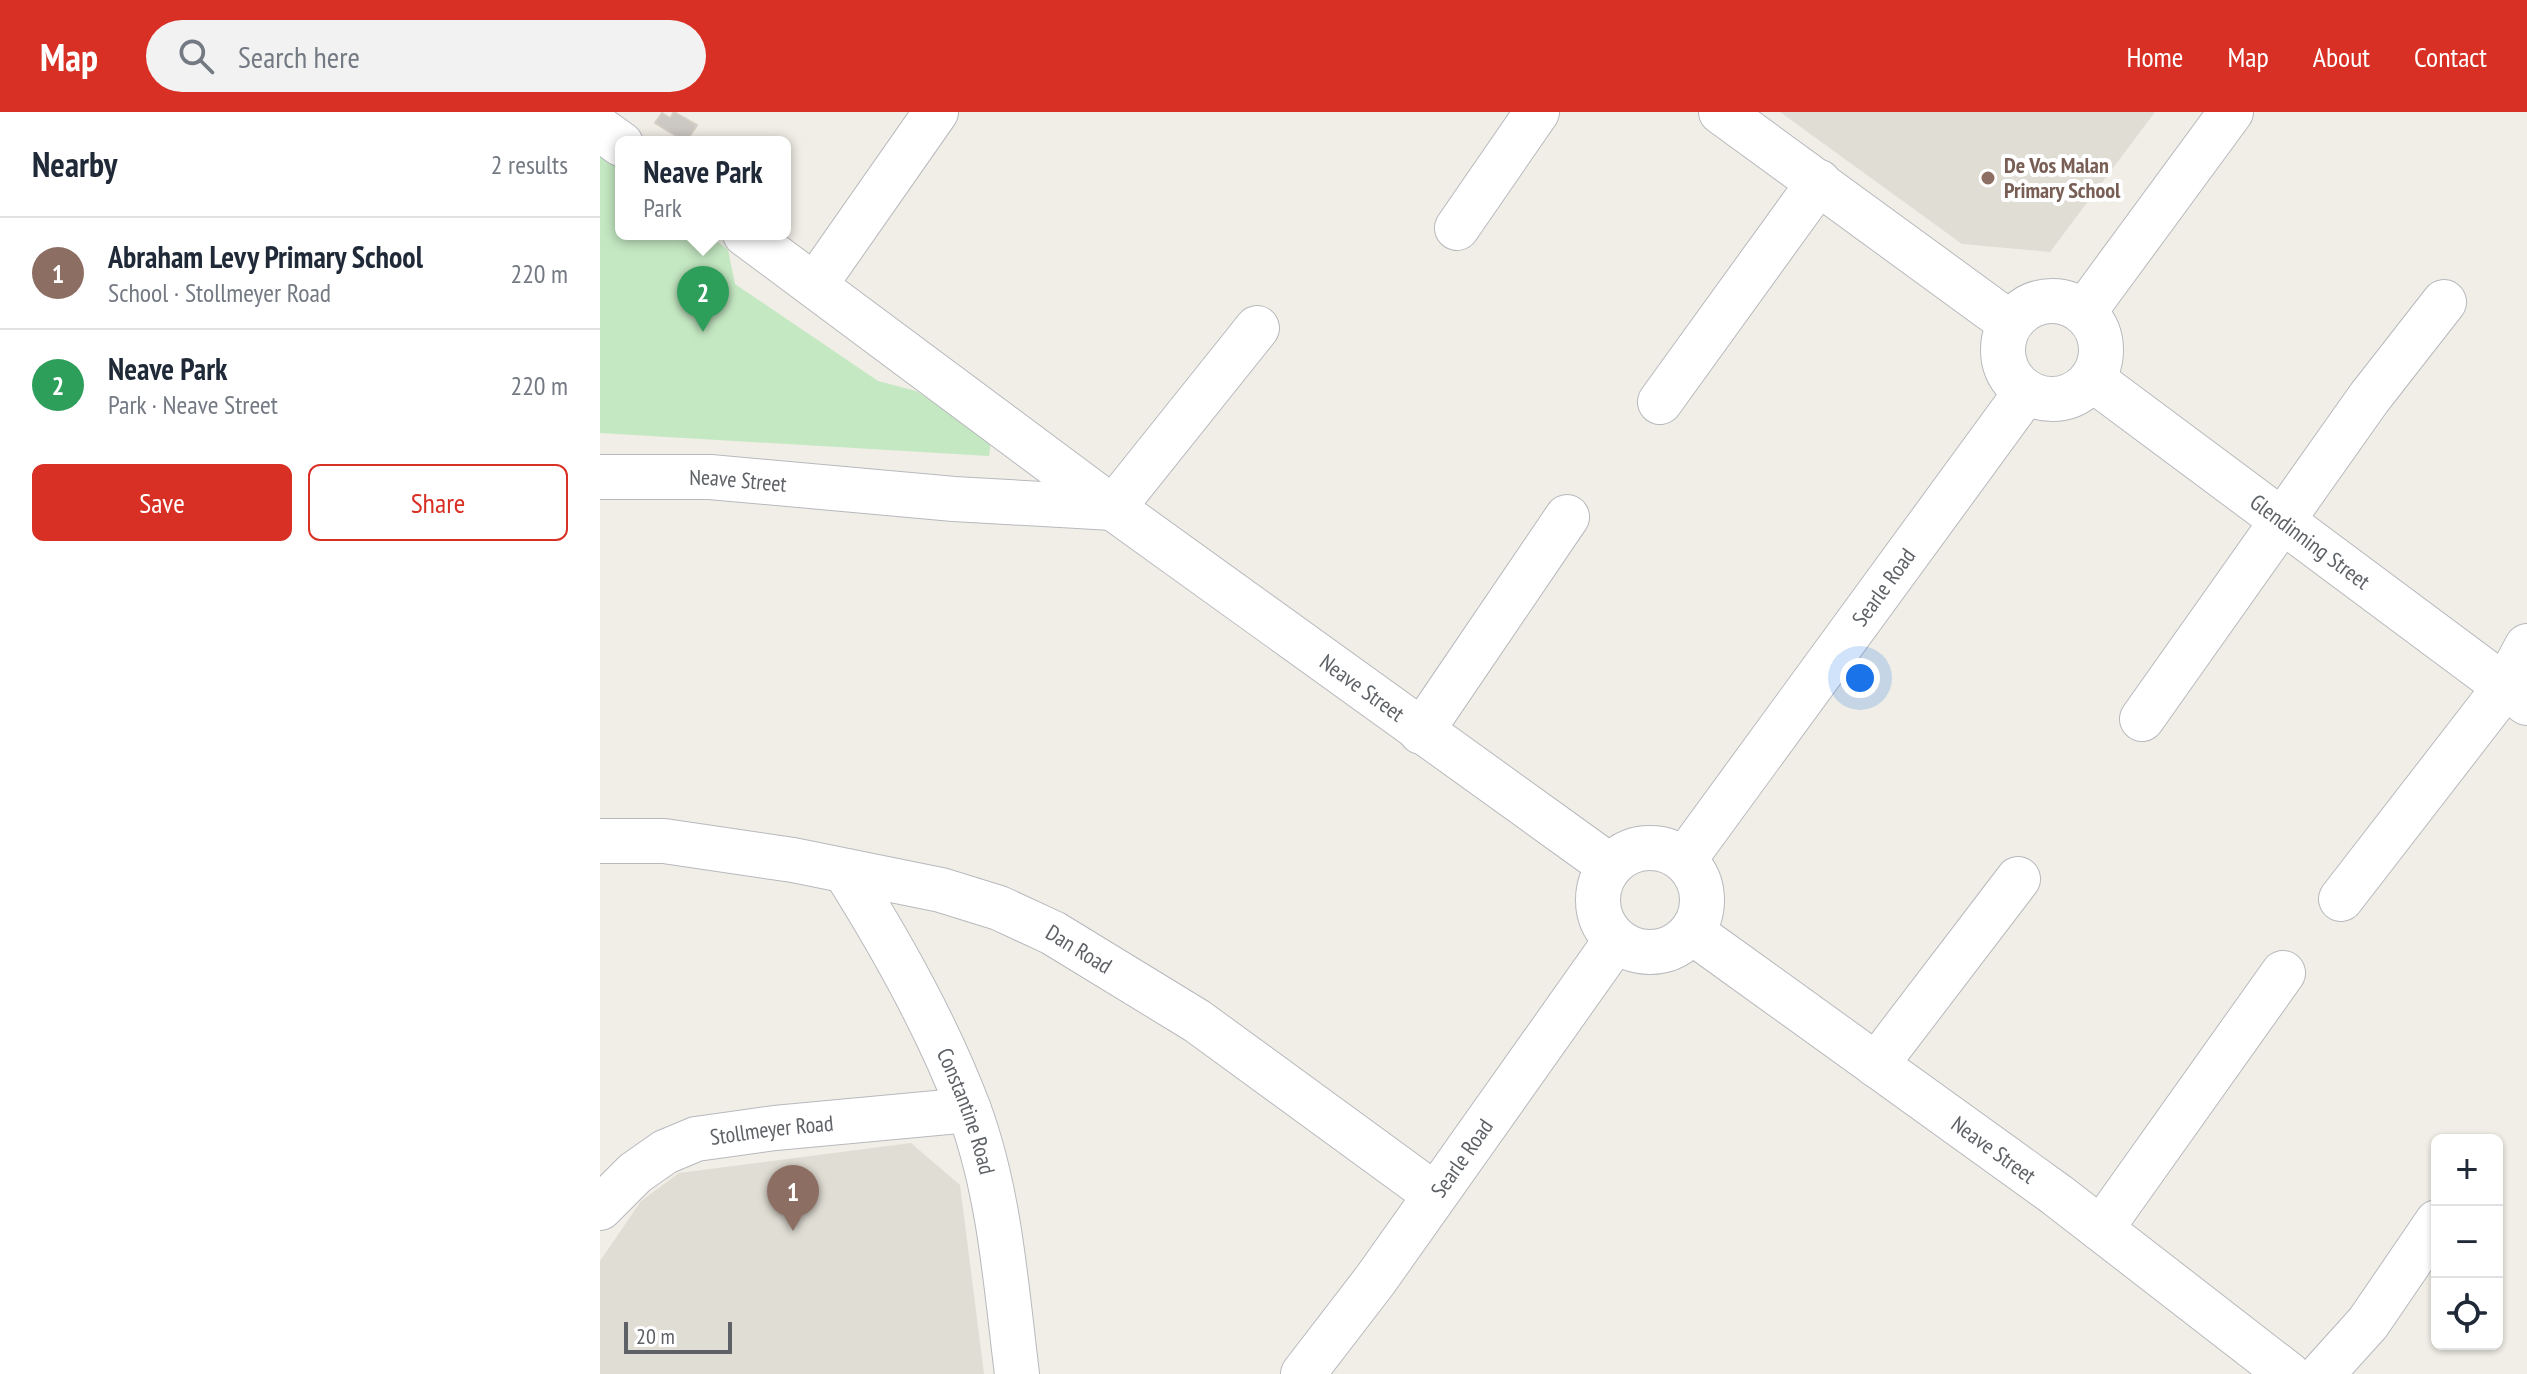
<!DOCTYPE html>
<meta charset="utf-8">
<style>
:root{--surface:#fff;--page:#f2f2f3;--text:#1f2937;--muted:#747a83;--line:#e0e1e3;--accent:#d93025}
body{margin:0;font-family:"PT Sans Narrow",sans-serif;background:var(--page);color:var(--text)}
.controls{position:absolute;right:24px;bottom:24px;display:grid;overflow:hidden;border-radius:12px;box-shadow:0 2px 6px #0004}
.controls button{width:72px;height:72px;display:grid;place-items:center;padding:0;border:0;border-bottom:2px solid var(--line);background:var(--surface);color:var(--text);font:40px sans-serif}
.scale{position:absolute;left:24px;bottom:20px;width:108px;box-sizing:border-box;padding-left:8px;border:4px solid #5e6267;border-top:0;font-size:22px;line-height:28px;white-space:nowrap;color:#5e6267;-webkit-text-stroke:6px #fff;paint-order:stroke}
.you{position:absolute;left:1260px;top:566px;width:28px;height:28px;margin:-20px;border:6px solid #fff;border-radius:50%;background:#1a73e8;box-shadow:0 0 0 12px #1a73e833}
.badge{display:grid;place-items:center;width:52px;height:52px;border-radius:50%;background:var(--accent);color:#fff;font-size:26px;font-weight:700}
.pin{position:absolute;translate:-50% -66px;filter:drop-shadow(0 2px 4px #0008)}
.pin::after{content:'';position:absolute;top:42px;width:28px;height:24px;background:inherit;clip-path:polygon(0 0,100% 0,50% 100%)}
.popup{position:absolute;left:15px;top:24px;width:176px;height:104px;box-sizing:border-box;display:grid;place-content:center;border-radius:12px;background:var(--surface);filter:drop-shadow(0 2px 6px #0005);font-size:26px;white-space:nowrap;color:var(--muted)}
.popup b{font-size:30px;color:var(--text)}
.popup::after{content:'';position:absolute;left:50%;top:100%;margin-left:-16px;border:16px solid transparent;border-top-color:var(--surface)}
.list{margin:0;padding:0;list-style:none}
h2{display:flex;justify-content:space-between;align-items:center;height:104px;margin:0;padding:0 32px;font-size:34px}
h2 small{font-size:26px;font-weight:400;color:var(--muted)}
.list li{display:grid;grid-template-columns:52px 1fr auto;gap:24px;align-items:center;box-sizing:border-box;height:112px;padding:0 32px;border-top:2px solid var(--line)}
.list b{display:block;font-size:30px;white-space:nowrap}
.list p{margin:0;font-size:26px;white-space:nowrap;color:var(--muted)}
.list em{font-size:26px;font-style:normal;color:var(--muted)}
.actions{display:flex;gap:16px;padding:24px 32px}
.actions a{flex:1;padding:18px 0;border:2px solid var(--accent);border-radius:12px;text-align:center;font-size:28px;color:var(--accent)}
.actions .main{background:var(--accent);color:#fff}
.icon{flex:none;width:44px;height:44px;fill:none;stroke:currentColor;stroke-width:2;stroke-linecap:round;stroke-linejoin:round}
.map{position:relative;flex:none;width:1927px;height:1262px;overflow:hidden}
header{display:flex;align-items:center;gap:48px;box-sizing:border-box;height:112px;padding:0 40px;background:var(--accent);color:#fff}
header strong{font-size:38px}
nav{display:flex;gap:44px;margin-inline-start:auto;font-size:28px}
.search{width:560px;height:72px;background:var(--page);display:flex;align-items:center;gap:20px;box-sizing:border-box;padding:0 28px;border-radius:44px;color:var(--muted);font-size:30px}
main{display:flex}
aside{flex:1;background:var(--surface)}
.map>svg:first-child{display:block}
.education{fill:#e0ddd4}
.green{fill:#c4e8c2}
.building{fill:#ccc8c3;stroke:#d5cfc4;stroke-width:2}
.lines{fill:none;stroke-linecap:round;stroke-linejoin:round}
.minor-casing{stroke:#b7b9bd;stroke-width:46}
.minor{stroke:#fff;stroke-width:44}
.education-dot{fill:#8d6e63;stroke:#fff;stroke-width:3}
.labels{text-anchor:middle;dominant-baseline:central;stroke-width:8;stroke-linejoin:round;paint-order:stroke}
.education-label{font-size:22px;font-weight:bold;fill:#785e54;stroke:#fff;text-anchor:start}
.street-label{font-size:22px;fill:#5e6267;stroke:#fff}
</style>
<header>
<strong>Map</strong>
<div class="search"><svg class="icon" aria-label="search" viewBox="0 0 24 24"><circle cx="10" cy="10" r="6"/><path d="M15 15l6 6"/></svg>Search here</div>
<nav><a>Home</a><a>Map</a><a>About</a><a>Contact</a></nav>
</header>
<main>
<aside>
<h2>Nearby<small>2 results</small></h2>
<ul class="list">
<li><span class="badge" style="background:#8d6e63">1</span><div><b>Abraham Levy Primary School</b><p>School · Stollmeyer Road</p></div><em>220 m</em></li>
<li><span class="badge" style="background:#2e9e5b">2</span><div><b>Neave Park</b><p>Park · Neave Street</p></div><em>220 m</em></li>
</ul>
<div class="actions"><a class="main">Save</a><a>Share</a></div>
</aside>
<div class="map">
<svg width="1927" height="1262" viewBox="0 0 1927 1262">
<rect width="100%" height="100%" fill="#f0eee6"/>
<path class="education" d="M1180 0H1555L1450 140 1362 132Z
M311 1031 360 1073 384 1262H0V1149L41 1089 79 1061Z"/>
<path class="green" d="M0 37 21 53V122H108L128 138 135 172 278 269 316 279 391 328 389 344 0 321Z"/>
<path class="building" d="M74 0 97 13 86 30 55 11 62 1 70 6Z"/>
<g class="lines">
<defs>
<g id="minor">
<path d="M1121 0 1410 211"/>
<path d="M0 17 21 32"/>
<path d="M857 116 937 0"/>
<path id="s1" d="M145 122 513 396 1010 754"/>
<path d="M215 173 336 0"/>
<circle cx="1452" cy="238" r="49"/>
<path d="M1484 200 1631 0"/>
<path id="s2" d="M1492 267 1927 591"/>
<path d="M1060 290 1219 70"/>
<path id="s3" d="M0 365H110L354 387 513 396 657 216"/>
<path d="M1542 607 1769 286 1844 190"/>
<path d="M821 620 967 405"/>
<path id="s4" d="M0 729H64L193 748 341 778 399 796 453 821 597 909 834 1082"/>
<circle cx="1050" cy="788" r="52"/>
<path id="s5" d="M1084 748 1426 280"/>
<path id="s6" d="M245 759C291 832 339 918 369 998 400 1082 406 1174 417 1262"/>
<path d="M1741 787 1905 575 1927 534"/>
<path id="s7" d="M1092 820 1457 1083 1688 1262"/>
<path d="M1276 953 1418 767"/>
<path id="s8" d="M0 1096 35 1061 65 1040 96 1027 175 1016 369 998"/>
<path d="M1501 1117 1683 861"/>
<path id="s9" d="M703 1262 776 1167 1016 828"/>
<path d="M1722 1262 1768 1211 1837 1110"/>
</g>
</defs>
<use href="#minor" class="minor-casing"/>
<use href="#minor" class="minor"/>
</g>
<circle class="education-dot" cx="1388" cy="66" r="8"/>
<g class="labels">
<g class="education-label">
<text x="1404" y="53">De Vos Malan<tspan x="1404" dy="25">Primary School</tspan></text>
</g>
<g class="street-label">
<text stroke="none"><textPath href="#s3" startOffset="138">Neave Street</textPath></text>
<text stroke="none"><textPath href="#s2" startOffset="272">Glendinning Street</textPath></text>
<text stroke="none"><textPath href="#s5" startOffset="338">Searle Road</textPath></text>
<text stroke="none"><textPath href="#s1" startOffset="766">Neave Street</textPath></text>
<text stroke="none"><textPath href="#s4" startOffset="496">Dan Road</textPath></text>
<text stroke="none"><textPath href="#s6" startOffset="270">Constantine Road</textPath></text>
<text stroke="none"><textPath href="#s8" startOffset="196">Stollmeyer Road</textPath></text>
<text stroke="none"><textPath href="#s7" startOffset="372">Neave Street</textPath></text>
<text stroke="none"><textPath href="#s9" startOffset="268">Searle Road</textPath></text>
</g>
</g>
</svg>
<div class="controls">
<button>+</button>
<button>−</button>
<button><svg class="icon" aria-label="locate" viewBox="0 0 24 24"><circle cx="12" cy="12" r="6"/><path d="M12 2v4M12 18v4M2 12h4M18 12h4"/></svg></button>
</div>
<div class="scale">20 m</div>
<div class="you"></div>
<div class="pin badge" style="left:193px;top:1119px;background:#8d6e63">1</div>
<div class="pin badge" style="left:103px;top:220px;background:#2e9e5b">2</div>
<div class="popup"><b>Neave Park</b>Park</div>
</div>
</main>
